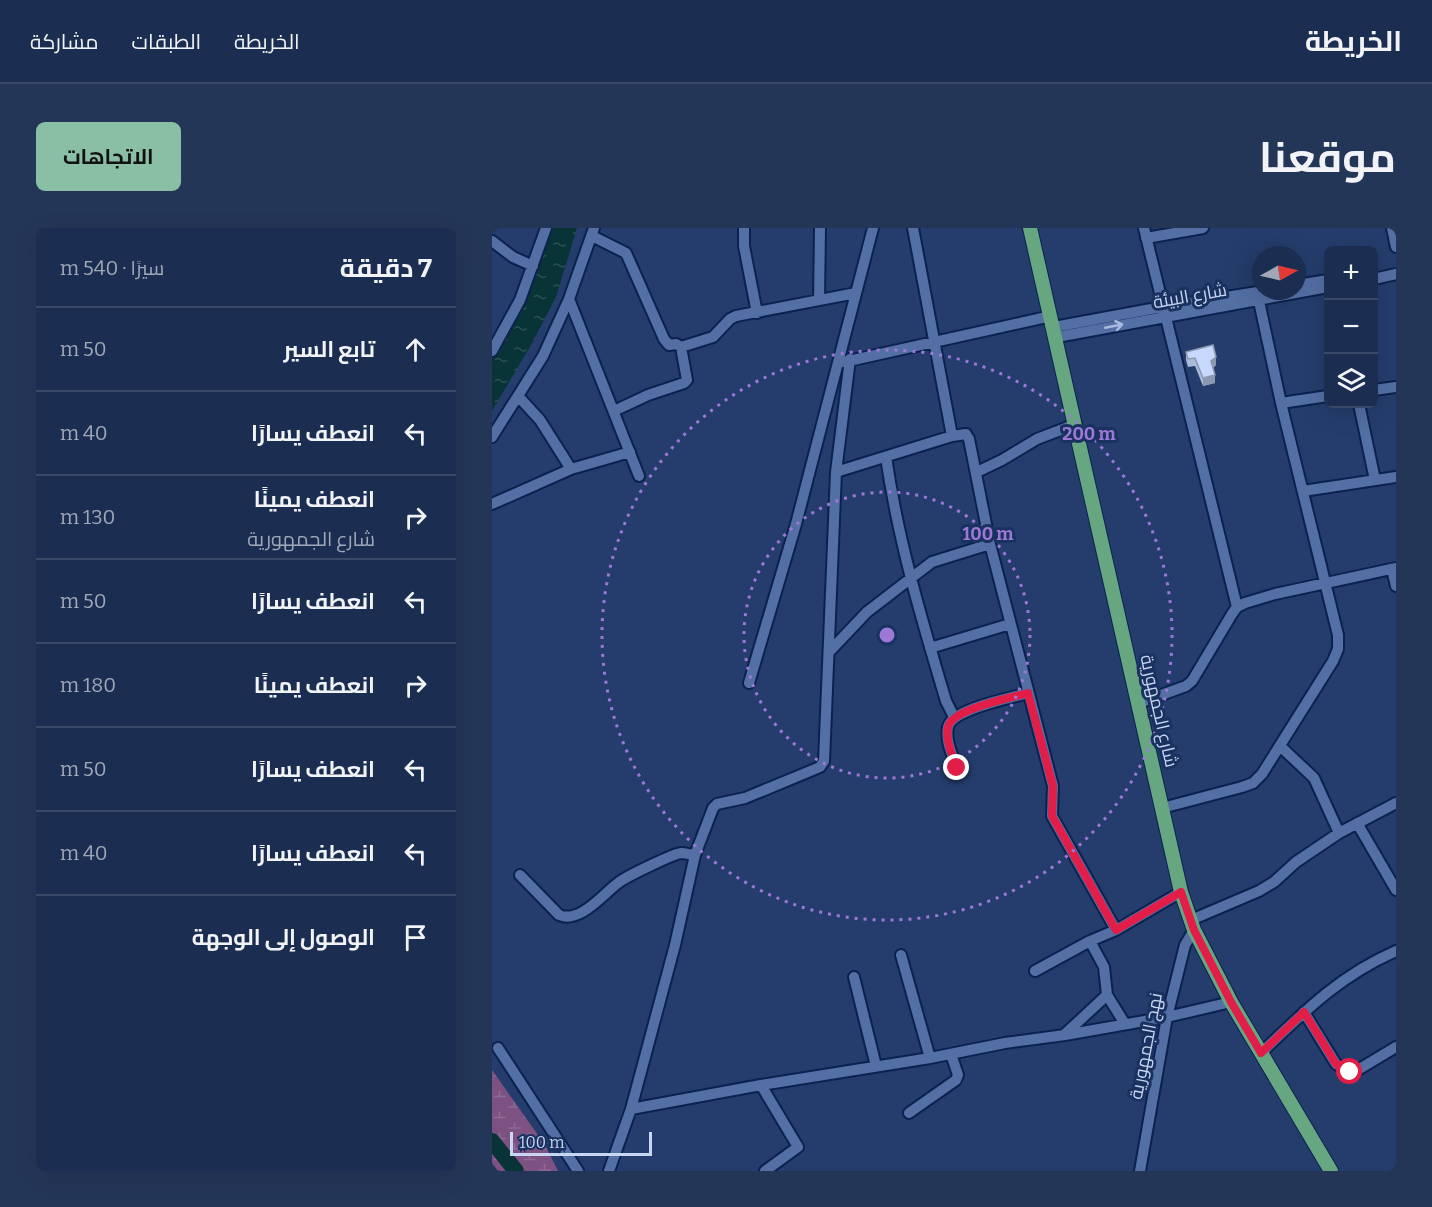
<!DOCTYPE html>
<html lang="ar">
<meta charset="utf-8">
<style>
:root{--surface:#1b2e51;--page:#243658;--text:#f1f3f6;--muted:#a0a8b7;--line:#394a68;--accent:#8abfa5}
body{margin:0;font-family:Bitter,Cairo,serif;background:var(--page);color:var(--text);direction:rtl}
.controls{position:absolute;right:18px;top:18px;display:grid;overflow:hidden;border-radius:9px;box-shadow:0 6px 24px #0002}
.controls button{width:54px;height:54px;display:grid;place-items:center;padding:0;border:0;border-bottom:2px solid var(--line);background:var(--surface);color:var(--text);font:30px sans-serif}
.compass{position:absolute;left:760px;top:18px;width:54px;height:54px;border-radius:50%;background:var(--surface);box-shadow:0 6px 24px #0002;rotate:82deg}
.scale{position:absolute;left:18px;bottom:15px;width:142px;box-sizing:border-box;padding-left:6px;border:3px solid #c6d6f3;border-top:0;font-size:16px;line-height:21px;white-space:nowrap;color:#c6d6f3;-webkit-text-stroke:4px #1a3260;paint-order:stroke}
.stop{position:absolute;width:18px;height:18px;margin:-14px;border:4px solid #e11d48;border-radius:50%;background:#fff}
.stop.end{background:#e11d48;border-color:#fff;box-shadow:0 2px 6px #0008}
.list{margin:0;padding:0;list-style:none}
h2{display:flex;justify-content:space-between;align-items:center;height:78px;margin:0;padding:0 24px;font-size:26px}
h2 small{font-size:20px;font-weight:400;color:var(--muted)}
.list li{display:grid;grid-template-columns:39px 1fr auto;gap:18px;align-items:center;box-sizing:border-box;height:84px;padding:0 24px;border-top:2px solid var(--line)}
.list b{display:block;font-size:22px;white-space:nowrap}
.list p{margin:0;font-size:20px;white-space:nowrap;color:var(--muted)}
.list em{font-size:20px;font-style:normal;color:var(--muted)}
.icon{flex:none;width:33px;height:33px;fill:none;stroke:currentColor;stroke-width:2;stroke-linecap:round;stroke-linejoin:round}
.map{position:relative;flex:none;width:904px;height:943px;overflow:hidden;direction:ltr;border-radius:9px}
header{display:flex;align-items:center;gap:36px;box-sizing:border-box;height:84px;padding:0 30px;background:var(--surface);border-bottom:2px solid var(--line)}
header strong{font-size:28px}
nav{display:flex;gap:33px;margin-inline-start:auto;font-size:21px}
.intro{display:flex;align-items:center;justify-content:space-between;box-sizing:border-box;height:144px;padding:0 36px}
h1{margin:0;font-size:42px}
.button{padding:15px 27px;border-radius:9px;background:var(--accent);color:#111;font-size:21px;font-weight:700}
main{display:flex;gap:36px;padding:0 36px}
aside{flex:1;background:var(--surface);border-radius:9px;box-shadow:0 6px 24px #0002}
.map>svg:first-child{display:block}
.wetland{fill:url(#wetland-marsh)}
.water{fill:url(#water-ripples)}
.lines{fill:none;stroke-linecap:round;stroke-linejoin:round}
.river{stroke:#093437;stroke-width:16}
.minor-casing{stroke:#0b224f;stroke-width:14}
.major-casing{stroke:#0b224f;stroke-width:16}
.minor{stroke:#536fa3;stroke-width:10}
.major{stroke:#66a781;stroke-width:14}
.wall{fill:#aabbd9}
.shaded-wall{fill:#8b98b0}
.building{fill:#c6d9fc;stroke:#8b98b0;stroke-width:1.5}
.oneway{stroke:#a9bcdf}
.route{stroke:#e11d48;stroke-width:8}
.ring{fill:none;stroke:#9d78d6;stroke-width:3;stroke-dasharray:3 6}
.labels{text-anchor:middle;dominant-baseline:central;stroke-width:6;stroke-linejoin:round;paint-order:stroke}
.street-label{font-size:18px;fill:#c6d6f3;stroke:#1a3260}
.centre{fill:#9d78d6;stroke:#1a3260;stroke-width:3}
.ring-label{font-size:18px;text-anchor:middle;font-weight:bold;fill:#9d78d6;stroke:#1a3260;stroke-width:6;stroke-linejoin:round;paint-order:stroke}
</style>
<header>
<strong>الخريطة</strong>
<nav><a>الخريطة</a><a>الطبقات</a><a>مشاركة</a></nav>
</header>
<div class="intro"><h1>موقعنا</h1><a class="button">الاتجاهات</a></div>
<main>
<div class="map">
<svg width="904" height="943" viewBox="0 0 904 943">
<defs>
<pattern id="wetland-marsh" width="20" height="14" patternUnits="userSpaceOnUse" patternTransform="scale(1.5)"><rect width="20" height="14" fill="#7d5283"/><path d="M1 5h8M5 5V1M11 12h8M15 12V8" fill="none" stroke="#8e6a95"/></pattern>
<pattern id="water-ripples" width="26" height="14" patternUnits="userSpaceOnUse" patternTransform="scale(1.5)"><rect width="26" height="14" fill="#093437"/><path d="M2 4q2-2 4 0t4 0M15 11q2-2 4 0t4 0" fill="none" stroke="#2b5154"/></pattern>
</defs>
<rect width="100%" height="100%" fill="#243d6c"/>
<path class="wetland" d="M0 842 53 917 66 943H6L0 935Z"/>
<path class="water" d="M56 0H85L64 69 39 117 0 183V130L15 105Z"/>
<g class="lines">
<path class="river" d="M0 913 24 943"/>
<defs>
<path id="minor" d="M252 0V18L265 85
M421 0 460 208
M652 0 745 379
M900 0 904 19
M100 8 134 25 172 111 177 117 184 116 189 119 221 109 238 91 244 88 364 65
M654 10 711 0
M0 13 21 29 41 38
M882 51 904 46
M805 57 836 52
M77 71 147 248
M327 72 328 0
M562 99 670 79 772 63
M565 109 836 59
M0 123 28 72 54 0
M352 134 559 88
M882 162 904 159
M26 168 48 192 79 241
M789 175 836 168
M867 176 883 252
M122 183 156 167 192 155 195 152 189 119
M0 209 51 128 77 71 102 0
M394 229C406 312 430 393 454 473L462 489
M344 244 460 208 474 206 477 211 498 316 561 558 560 588 624 702
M485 244 510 232 545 211 584 196
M811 263 904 249
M0 276 79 241 138 224
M900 341 904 358
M438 420 518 396
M337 424 375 384 440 334 498 316
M257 455 304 296 381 0
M647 475 694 458 700 453 740 386 745 379 753 375 783 366 904 340
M788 518 822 550 847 605
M465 540C461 528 453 513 456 499 460 481 519 470 536 465
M670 580 750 559 761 555 770 546 841 433 846 421V407L789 175 765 64
M865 595 904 662
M28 647 67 687C88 696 111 666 126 655 133 649 181 626 189 625 194 625 199 627 203 627
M699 692 767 663 782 654 804 634 847 605 904 575
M598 713 612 739 615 767 633 796
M409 727 438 830
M543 743 598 713 624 702 689 664
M362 749 384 838
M812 784 844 836 858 844 864 843 904 819
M573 806 615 767
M6 820 86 943
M769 825C813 783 847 748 904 723
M269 857 306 919 273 943
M139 881 269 857 438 830 513 815 573 807 675 789 739 774
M417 885 464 852 466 847 459 826
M117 943 139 881 183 717 203 627 221 580 225 576 253 570 328 539 332 533 344 244 358 131
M648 943 675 789 693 717 702 702"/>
<path id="major" d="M538 0 689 664 702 702 739 774 839 943"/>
</defs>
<use href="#minor" class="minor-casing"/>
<use href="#major" class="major-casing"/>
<use href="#minor" class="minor"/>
<use href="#major" class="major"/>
</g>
<path class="wall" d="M694 124 724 137 721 140 723 155 711 158 703 138 696 139 694 132Z"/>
<path class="shaded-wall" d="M724 129V137L719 142V133Z
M723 147V155L711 158V150Z"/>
<path class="building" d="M721 117 724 129 719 133 723 147 711 150 703 130 696 131 694 124Z"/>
<defs><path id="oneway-shaft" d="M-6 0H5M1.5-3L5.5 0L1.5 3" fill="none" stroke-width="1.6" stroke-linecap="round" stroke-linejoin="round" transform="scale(1.5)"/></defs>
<use class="oneway" href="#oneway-shaft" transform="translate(622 98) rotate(-11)"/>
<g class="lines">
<path class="route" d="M465 540C461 528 453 513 456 499 460 481 519 470 536 465L561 558 560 588 624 702 689 664 702 702 739 774 769 825 812 784 844 836 849 840 858 844"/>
</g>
<g class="ring">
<circle cx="395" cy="407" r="143"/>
<circle cx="395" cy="407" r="285"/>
</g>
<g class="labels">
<g class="street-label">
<text transform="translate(698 68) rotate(-10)">شارع البيئة</text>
<text transform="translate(667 483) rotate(77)">شارع الجمهورية</text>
<text transform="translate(654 818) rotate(-79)">نهج الجمهورية</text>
</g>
</g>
<circle cx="395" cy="407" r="9" class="centre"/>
<g class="ring-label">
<text x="597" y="212">200 m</text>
<text x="496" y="312">100 m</text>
</g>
</svg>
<div class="controls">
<button>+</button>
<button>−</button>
<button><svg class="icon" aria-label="layers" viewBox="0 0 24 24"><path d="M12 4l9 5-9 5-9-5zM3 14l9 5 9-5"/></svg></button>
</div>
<svg class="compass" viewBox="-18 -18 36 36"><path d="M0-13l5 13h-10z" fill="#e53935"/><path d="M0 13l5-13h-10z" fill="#a0a8b7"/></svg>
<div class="scale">100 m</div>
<div class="stop" style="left:858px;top:844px"></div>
<div class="stop end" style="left:465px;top:540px"></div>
</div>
<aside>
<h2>7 دقيقة<small>سيرًا · 540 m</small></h2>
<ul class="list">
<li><svg class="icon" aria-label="ahead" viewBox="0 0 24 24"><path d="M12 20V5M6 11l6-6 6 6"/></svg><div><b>تابع السير</b></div><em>50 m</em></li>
<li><svg class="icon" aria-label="left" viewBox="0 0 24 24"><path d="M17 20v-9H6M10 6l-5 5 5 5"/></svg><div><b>انعطف يسارًا</b></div><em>40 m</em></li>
<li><svg class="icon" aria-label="right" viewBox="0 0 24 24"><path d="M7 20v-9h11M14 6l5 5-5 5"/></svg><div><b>انعطف يمينًا</b><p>شارع الجمهورية</p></div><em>130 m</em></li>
<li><svg class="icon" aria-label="left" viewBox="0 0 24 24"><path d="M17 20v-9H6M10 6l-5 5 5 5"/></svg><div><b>انعطف يسارًا</b></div><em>50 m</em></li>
<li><svg class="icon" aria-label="right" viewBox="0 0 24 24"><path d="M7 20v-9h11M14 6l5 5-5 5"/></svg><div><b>انعطف يمينًا</b></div><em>180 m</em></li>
<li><svg class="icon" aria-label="left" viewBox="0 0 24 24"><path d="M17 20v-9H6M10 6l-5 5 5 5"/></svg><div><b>انعطف يسارًا</b></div><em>50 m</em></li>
<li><svg class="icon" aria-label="left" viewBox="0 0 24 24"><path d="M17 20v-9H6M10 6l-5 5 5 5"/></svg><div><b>انعطف يسارًا</b></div><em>40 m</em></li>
<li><svg class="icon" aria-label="arrive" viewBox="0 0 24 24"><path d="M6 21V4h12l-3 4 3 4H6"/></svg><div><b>الوصول إلى الوجهة</b></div></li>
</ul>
</aside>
</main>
